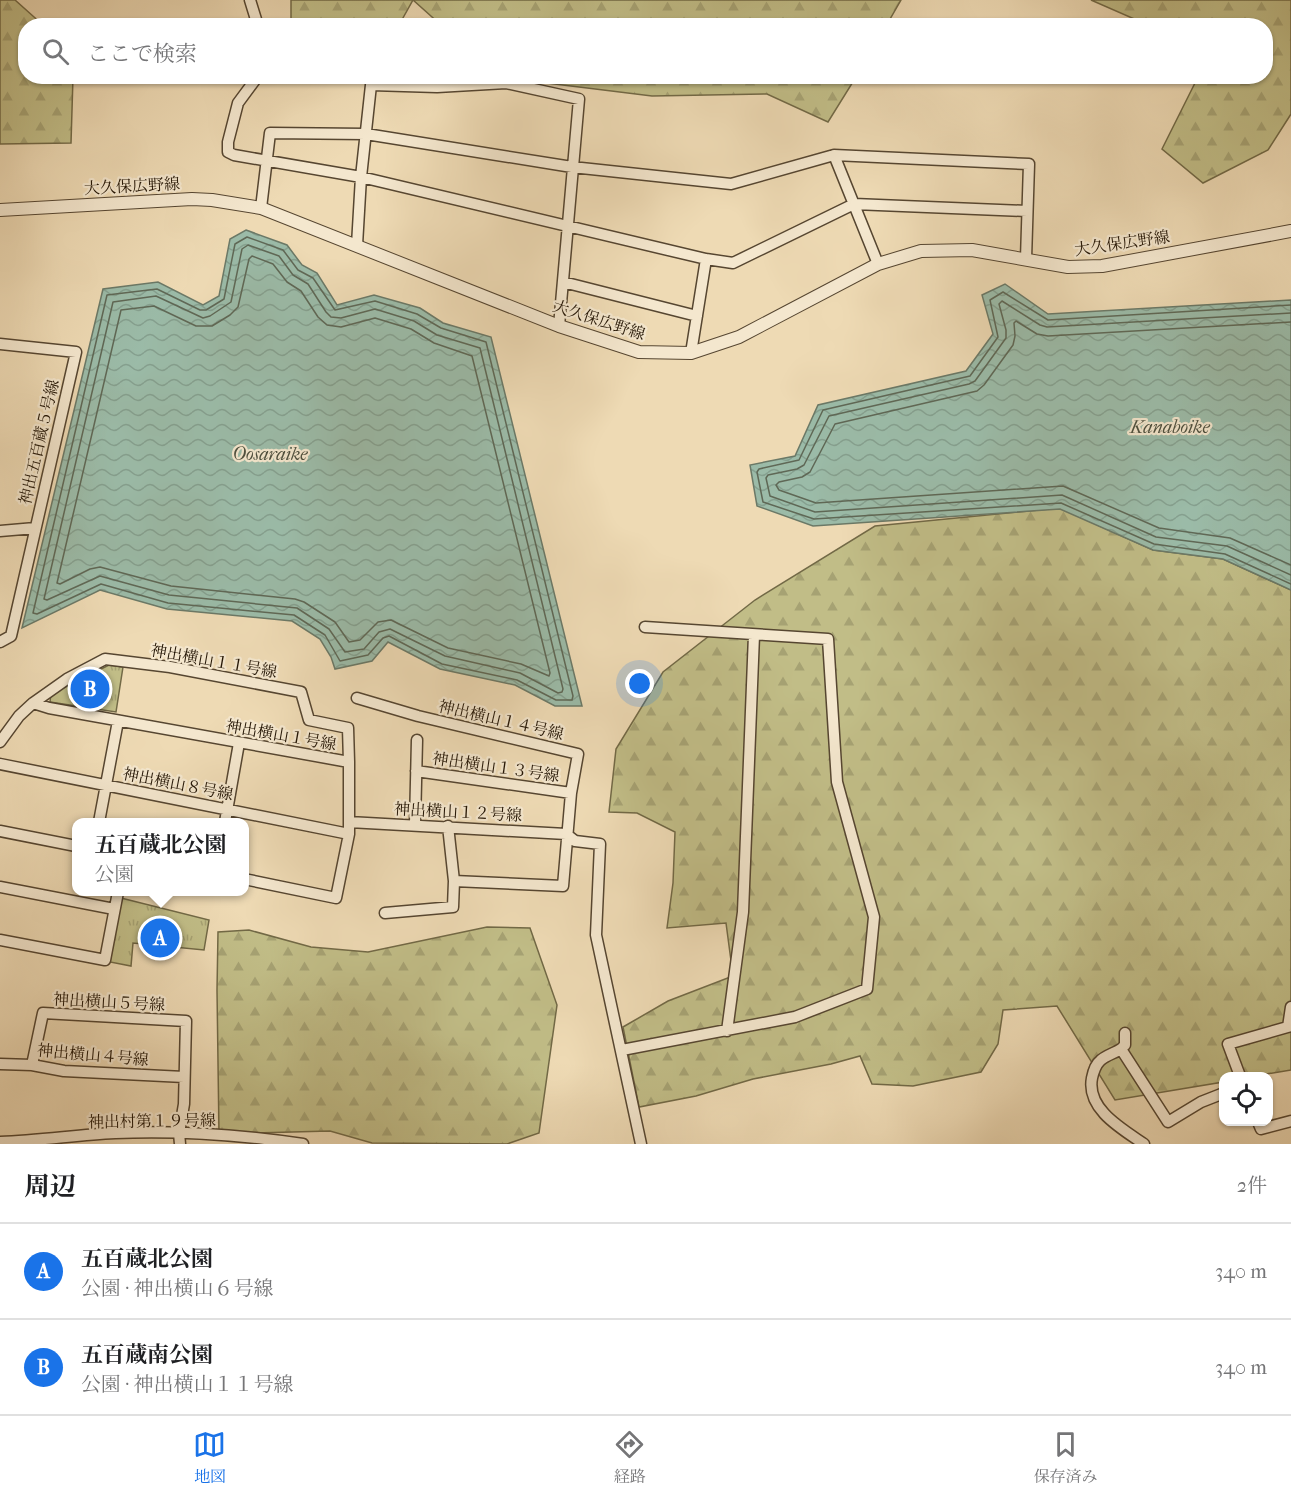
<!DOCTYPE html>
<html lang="ja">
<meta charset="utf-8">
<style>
:root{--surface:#fff;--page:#f6f6f6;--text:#202124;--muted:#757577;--line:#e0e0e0;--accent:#1a73e8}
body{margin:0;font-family:"IM FELL French Canon","Noto Serif JP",serif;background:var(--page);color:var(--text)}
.controls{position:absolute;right:18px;bottom:18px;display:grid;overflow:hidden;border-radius:12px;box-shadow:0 2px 4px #0004}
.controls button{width:54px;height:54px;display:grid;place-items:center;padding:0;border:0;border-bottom:2px solid var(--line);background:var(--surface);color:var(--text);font:30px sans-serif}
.you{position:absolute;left:640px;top:684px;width:21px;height:21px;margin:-15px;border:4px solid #fff;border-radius:50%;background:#1a73e8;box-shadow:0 0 0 9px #1a73e833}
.badge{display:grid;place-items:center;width:39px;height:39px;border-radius:50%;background:var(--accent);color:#fff;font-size:20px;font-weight:700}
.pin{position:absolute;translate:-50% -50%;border:3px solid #fff;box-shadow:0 2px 6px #0006}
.popup{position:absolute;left:72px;top:818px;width:177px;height:78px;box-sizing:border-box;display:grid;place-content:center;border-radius:12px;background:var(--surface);filter:drop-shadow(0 2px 4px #0005);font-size:20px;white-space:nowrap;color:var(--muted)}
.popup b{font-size:22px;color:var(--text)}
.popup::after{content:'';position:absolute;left:50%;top:100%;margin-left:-12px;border:12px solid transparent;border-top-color:var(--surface)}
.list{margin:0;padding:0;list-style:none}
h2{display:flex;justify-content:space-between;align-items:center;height:78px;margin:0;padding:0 24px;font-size:26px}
h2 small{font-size:20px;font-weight:400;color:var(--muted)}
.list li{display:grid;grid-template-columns:39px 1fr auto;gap:18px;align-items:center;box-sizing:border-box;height:96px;padding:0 24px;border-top:2px solid var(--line)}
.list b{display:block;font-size:22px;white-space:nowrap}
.list p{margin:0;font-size:20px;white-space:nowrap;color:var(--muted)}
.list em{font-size:20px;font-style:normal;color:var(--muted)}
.icon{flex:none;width:33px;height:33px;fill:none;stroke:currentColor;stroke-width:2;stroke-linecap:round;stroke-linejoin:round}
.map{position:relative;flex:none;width:1291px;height:1144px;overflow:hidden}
.search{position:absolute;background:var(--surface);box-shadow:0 2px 4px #0004;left:18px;right:18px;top:18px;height:66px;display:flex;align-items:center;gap:15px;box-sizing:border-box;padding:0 21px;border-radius:24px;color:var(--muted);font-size:22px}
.sheet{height:270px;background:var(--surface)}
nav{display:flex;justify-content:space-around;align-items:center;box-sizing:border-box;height:84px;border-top:2px solid var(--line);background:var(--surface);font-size:16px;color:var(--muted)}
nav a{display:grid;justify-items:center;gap:3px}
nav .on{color:var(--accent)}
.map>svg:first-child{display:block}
.grass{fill:url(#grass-tufts);stroke:#726946;stroke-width:1.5}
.forest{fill:url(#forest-firs);stroke:#726946;stroke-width:1.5}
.water{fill:url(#water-waves);stroke:#6b7967;stroke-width:1.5}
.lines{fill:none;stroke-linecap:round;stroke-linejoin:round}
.shore{stroke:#5f6856;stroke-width:1.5}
.minor-casing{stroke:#564631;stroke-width:13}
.tertiary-casing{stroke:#564631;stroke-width:14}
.minor{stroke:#f4e7ce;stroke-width:10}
.tertiary{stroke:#f4e7ce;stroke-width:12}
.labels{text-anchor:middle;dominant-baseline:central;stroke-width:4.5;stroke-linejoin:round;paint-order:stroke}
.street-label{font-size:16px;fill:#231505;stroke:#f4e7ce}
.water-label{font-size:18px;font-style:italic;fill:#4d4f3e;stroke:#f4e7ce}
</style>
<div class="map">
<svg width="1291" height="1144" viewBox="0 0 1291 1144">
<defs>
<pattern id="grass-tufts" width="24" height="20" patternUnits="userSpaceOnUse" patternTransform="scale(1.5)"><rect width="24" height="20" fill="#c1bd87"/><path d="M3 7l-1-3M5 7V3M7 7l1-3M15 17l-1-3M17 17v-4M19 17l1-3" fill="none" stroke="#a6a273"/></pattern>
<pattern id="forest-firs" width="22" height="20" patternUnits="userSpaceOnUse" patternTransform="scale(1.5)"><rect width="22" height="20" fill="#c1bd87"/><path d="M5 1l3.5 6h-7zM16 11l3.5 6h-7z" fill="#a6a273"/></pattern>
<pattern id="water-waves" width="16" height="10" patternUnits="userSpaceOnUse" patternTransform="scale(1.5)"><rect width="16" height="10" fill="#9bbba8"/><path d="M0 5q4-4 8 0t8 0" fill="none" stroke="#85a08f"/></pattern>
</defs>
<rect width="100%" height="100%" fill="#eedab4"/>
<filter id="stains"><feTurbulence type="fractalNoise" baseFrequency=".00333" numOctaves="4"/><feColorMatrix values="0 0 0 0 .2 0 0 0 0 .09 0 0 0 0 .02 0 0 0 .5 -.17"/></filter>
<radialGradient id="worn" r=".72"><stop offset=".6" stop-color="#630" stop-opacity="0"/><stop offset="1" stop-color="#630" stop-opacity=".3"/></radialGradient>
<path class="grass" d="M109 665 123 667 116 712 50 702 51 694Z
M121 898 209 920 204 950 133 943 131 966 110 962Z"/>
<path class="forest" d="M0 0H15L43 25 26 26V76L73 77 71 143 0 144Z
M291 0H901L886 26 441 25 413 0 399 25 291 26Z
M1091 0H1291V114L1268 150 1203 183 1162 149 1198 77 1266 76V26L1148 25Z
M497 77H856L828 122 767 94 652 96Z
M1060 508 1153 550 1223 559 1291 590V1070L1254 1076H1224L1223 1082 1115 1100 1057 1006 1003 1010 998 1044 981 1072 913 1086 872 1084 860 1056 831 1064 753 1079 696 1096 639 1107 623 1027 668 1001 733 976 726 923 667 928 673 883 675 832 637 813 609 812 616 749 663 672 755 600 875 526Z
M487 927 530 928 557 1005 539 1133 507 1144 372 1143 330 1131 219 1134 217 990 218 932 249 930 311 947 368 952Z"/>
<path class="water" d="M246 230 287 245 302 265 317 273 337 305 374 295 420 308 443 323 491 337 582 706H555L515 685 440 669 388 642 372 661 335 669 331 657 320 639 292 621 167 609 100 590 22 628 103 289 158 282 203 305 219 296 230 239Z
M1005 284 1048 314 1291 300V590L1223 559 1153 550 1060 509 813 526 757 506 750 465 795 456 818 405 966 371 993 334 982 295Z"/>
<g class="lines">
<path class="shore" d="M247 237 283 250 298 270 313 278 335 310 375 301 417 314 441 328 486 342 573 696 572 700H556L517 680 442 664 389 636 383 638 368 655 340 661 325 635 294 615 168 603 101 584 37 614 33 613 107 295 157 289 200 310H206L224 299 235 244Z
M248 245 279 256 293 275 308 284 326 312 331 317 341 318 375 309 414 321 437 335 480 348 563 689 562 692 558 693 520 673 445 656 390 629 379 632 364 649 345 652 329 629 297 608 169 595 100 576 47 600 44 599 113 302 156 296 203 318 210 316 231 302 242 249Z
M252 256 273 264 287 282 301 291 318 317 327 325 341 327 375 318 411 329 434 343 472 356 550 673 549 676 521 664 448 648 391 620 378 622 360 640 349 642 335 622 304 602 295 599 171 586 100 567 90 569 60 584 57 583 121 310 154 306 196 326H212L230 315 238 307 249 259Z
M1291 305 1048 320 1003 292 990 300 998 337 970 376 823 410 799 460 759 469 757 472 763 502 814 519 1061 503 1154 544 1225 554 1291 584
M1291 313 1047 327 1040 325 1002 301 999 304 1006 330V338L975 381 969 384 829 416 804 465 797 469 768 475 766 478 770 496 815 512 1062 495 1156 537 1227 546 1291 575
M1291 322 1048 336 1037 334 1016 321 1014 323 1015 336 1013 345 984 385 977 391 835 424 810 472 802 477 779 482 776 485 779 490 816 503 1063 486 1159 528 1230 538 1291 565"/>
<defs>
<path id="minor" d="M250 0 258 26
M258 76 238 103 228 142V152L234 155 361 177 706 259 733 263 854 204 1027 211
M834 155 878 264
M261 208 270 133 366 134 572 167 731 184 834 155 1029 164 1026 259
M357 245 361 177 371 85 437 87 506 83 579 99 559 326
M563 282 697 316
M0 344 76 352 11 636 0 642
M691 353 706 259
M0 531 35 528
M357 698 418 716 578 754 571 793 563 886 454 881 448 826
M33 703 67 679 105 659 170 667 301 692 309 720 348 728 349 762
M0 742 19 716 33 703 49 708 349 762V834L336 898 244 879
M0 764 349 834
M416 771 571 793
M99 822 118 721
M225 822 239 743
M349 822 566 834 575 841 600 844 596 935 641 1144
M415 824 417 740
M0 831 76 846
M0 887 114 909
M385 913 453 907 454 881
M0 940 105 960 118 892
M1288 1027 1291 1007
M727 1031 743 912 754 635
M1125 1033V1045L1121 1049 1168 1122 1201 1102 1224 1093
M1121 1049C1115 1053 1104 1056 1100 1061 1096 1064 1093 1073 1092 1078 1086 1109 1122 1129 1144 1144
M622 1050 795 1017 867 989 874 917 837 782 828 639 645 627
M0 1064 32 1065 64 1071 184 1077
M32 1065 43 1013 186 1021 184 1104 179 1133 180 1144
M1240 1076 1228 1044 1291 1026
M1258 1122 1261 1129 1291 1121
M0 1142C38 1141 76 1135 115 1133 178 1130 241 1135 303 1144"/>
<path id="tertiary" d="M0 210 192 199 212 200 261 208 559 326 639 352 691 353 739 337 878 264 921 251 972 250 1068 267 1102 266 1291 231"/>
</defs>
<use href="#minor" class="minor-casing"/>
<use href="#tertiary" class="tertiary-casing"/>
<use href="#minor" class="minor"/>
<use href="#tertiary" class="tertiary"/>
</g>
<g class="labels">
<g class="street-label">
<text transform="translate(132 186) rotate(-3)">大久保広野線</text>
<text transform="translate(1122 243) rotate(-8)">大久保広野線</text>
<text transform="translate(599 320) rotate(18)">大久保広野線</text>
<text transform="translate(39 442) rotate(-77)">神出五百蔵５号線</text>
<text transform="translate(214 661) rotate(10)">神出横山１１号線</text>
<text transform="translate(501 720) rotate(13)">神出横山１４号線</text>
<text transform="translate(281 735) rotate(10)">神出横山１号線</text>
<text transform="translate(496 767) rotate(8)">神出横山１３号線</text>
<text transform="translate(178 784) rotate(11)">神出横山８号線</text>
<text transform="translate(458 812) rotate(3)">神出横山１２号線</text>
<text transform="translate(109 1002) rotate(3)">神出横山５号線</text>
<text transform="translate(93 1055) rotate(5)">神出横山４号線</text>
<text transform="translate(152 1121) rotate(-1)">神出村第１９号線</text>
</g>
<g class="water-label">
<text x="1170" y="427">Kanaboike</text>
<text x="270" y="454">Oosaraike</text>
</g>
</g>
<rect width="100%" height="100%" filter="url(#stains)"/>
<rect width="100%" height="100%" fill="url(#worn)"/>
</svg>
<div class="controls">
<button><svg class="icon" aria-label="locate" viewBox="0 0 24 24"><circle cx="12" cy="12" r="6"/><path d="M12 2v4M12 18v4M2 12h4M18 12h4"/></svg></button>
</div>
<div class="you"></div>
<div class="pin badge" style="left:160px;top:938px">A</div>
<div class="popup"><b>五百蔵北公園</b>公園</div>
<div class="pin badge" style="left:90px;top:689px">B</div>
<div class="search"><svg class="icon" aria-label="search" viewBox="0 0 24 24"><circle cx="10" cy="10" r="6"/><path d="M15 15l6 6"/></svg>ここで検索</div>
</div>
<section class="sheet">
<h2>周辺<small>2件</small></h2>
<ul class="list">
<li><span class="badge">A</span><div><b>五百蔵北公園</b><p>公園 · 神出横山６号線</p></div><em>340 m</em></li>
<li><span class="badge">B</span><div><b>五百蔵南公園</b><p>公園 · 神出横山１１号線</p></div><em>340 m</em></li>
</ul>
</section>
<nav>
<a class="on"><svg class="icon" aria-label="map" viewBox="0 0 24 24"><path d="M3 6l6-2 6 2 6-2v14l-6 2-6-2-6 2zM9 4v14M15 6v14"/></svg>地図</a>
<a><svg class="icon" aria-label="directions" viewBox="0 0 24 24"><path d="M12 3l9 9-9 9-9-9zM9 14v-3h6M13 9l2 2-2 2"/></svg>経路</a>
<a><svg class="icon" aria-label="saved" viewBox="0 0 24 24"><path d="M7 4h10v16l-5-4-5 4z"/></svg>保存済み</a>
</nav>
